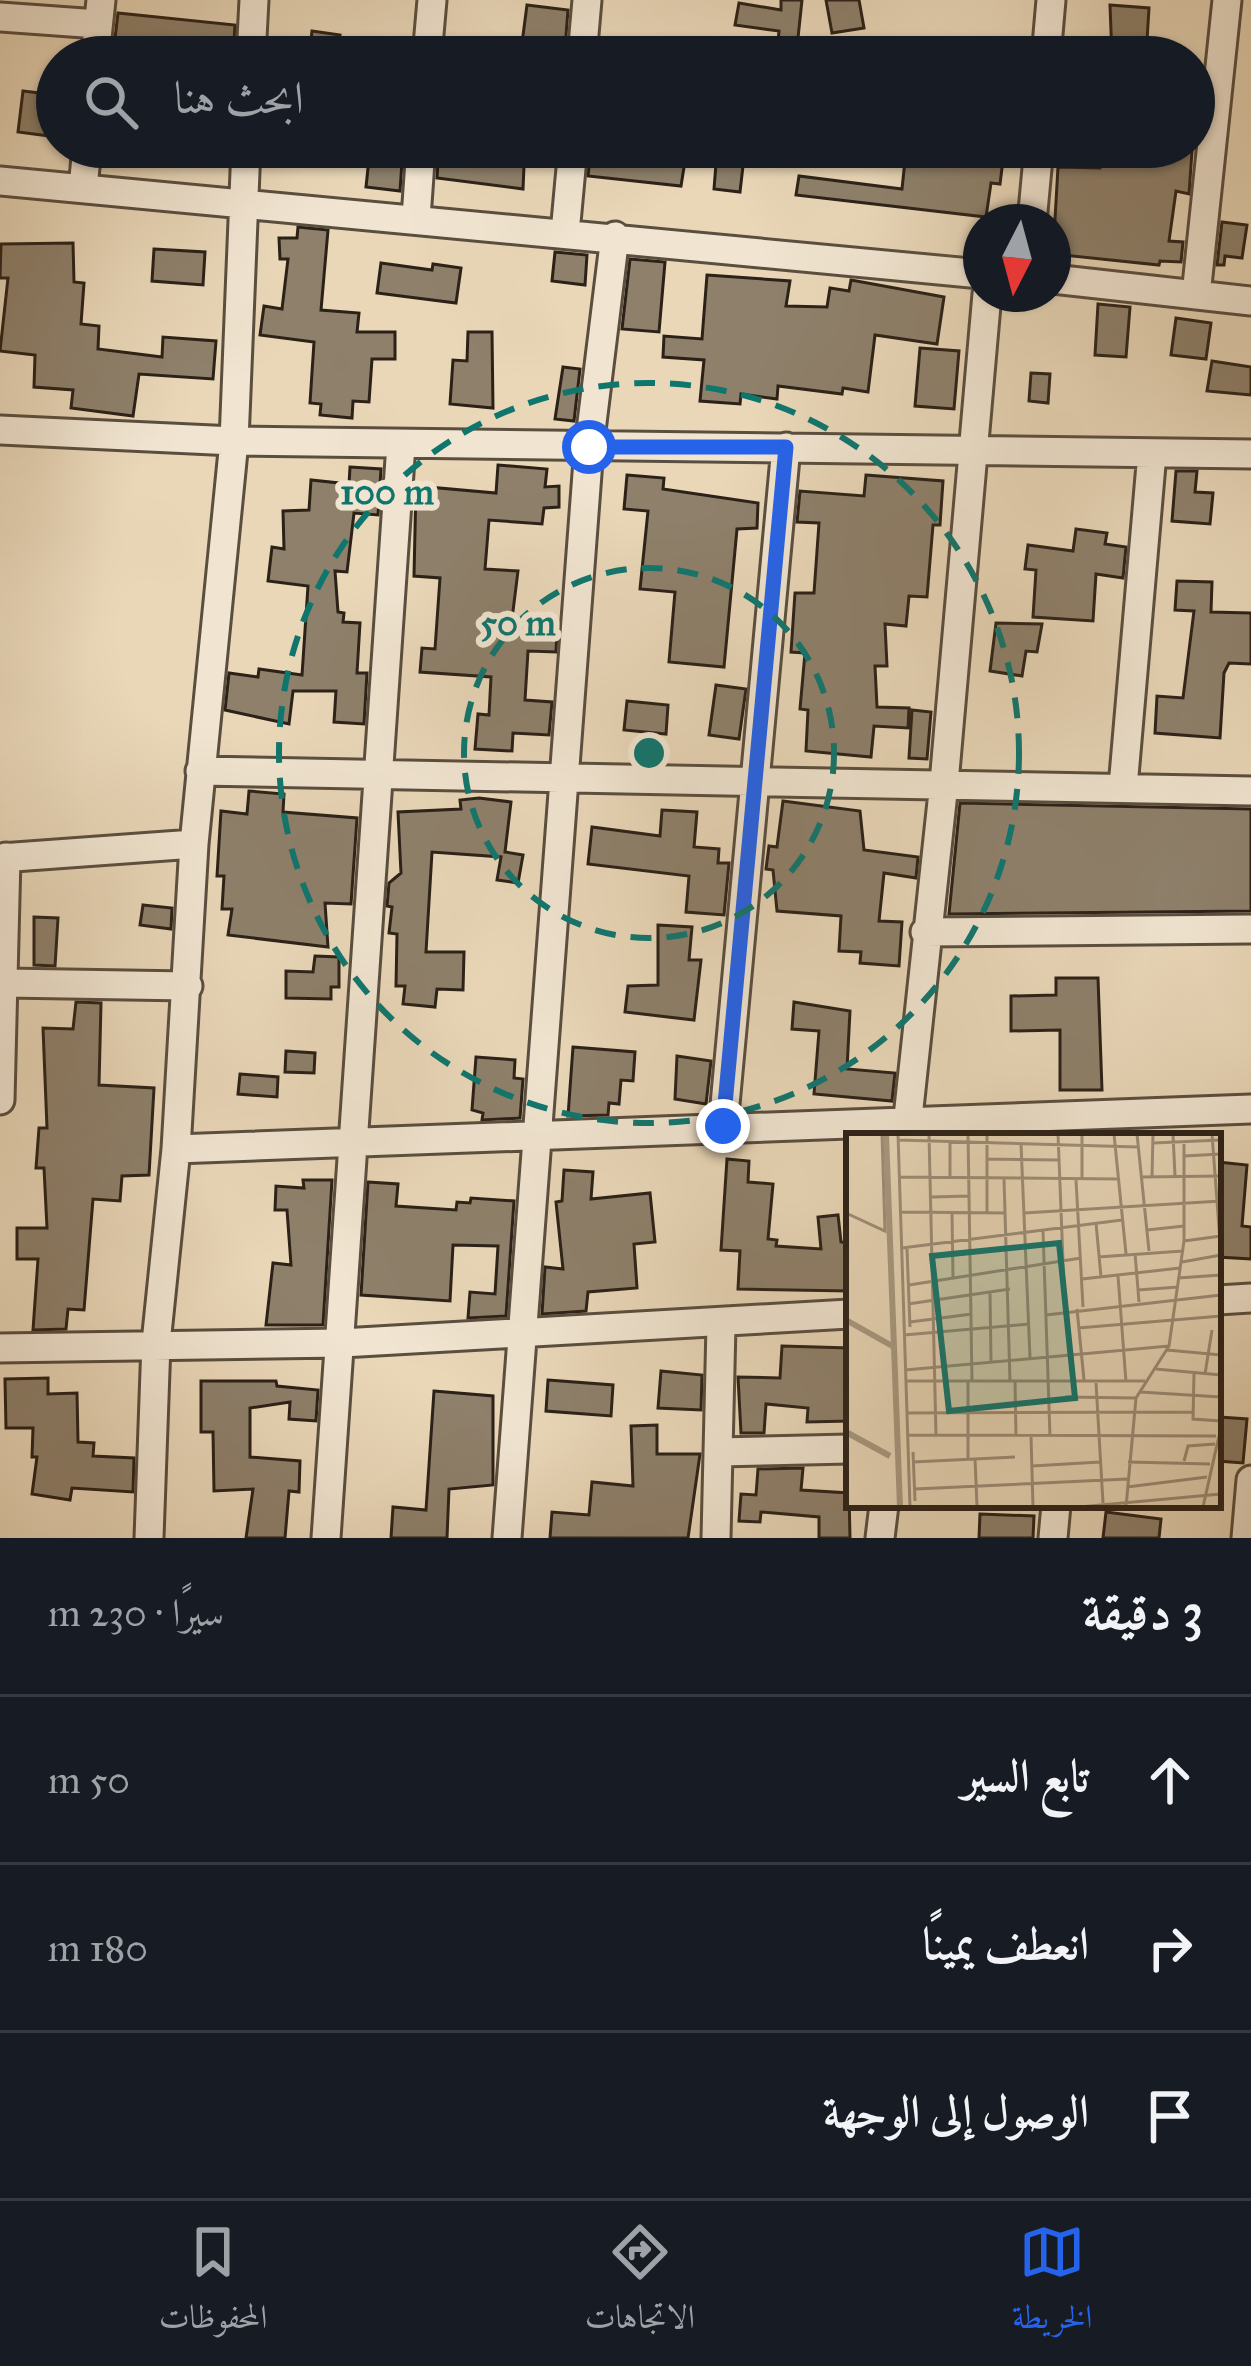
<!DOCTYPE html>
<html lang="ar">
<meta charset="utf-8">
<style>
:root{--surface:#171b24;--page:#20242c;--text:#f1f3f6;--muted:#9ea1a6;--line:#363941;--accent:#2563eb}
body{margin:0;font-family:"IM FELL Great Primer",Amiri,serif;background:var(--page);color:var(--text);direction:rtl}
.compass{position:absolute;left:963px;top:204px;width:108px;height:108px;border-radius:50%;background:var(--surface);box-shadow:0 3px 9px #0004;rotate:186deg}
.stop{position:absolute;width:36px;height:36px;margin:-27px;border:9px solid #2563eb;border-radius:50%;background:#fff}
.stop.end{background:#2563eb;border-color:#fff;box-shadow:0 3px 12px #0008}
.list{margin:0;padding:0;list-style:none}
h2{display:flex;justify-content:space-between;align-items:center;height:156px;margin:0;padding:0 48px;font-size:51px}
h2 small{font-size:39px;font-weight:400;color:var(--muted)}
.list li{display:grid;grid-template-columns:78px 1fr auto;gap:36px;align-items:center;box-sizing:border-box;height:168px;padding:0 48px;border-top:3px solid var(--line)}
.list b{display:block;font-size:45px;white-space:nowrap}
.list em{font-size:39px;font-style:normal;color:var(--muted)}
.icon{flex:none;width:66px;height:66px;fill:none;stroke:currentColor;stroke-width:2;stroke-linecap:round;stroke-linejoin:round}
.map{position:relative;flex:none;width:1251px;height:1538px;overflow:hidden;direction:ltr}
.search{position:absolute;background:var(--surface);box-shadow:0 3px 9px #0004;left:36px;right:36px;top:36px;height:132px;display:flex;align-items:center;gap:30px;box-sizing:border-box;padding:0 42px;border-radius:66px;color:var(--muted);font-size:45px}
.sheet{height:660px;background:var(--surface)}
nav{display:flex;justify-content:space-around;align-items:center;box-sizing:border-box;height:168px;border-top:3px solid var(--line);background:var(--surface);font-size:33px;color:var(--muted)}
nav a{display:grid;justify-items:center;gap:6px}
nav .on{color:var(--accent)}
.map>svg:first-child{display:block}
.building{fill:#8e806b;stroke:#2b2117;stroke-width:3}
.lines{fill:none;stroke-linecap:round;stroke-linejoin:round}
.street-casing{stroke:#5a4e3f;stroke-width:33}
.street{stroke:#f1e5d1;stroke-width:27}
.route{stroke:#2563eb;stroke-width:15}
.ring{fill:none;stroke:#0f766e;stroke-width:6;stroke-dasharray:21 15}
.inset-river{fill:none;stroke:#a89981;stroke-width:6}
.inset-road{fill:none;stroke:#9d8e78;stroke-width:3}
.view{fill:#0f766e;fill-opacity:0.15;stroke:#0f766e;stroke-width:6}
.inset-edge{fill:none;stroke:#2b2117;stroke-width:6}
.centre{fill:#0f766e;stroke:#f1e5d1;stroke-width:6}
.ring-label{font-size:36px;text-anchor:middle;font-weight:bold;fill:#0f766e;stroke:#f1e5d1;stroke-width:12;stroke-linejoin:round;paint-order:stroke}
</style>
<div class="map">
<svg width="1251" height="1538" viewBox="0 0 1251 1538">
<rect width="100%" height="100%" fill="#e9d7b8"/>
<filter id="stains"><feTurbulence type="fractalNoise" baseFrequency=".00167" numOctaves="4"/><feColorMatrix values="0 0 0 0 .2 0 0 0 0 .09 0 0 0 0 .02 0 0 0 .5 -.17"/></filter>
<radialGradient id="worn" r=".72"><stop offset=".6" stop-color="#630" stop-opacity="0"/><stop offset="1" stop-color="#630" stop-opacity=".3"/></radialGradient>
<path class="building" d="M781 0H802L796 57 777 53 779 31 735 25 739 3 781 10Z
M826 0H859L864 28 832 33Z
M527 5 568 10 565 48 522 43Z
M1110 5 1149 8 1146 57H1112Z
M118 13 235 25 233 57 114 47Z
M312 31 340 35 337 57H309Z
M23 91 57 95V137L18 132Z
M381 147H403L400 191 366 187 370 149Z
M439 147H516L514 165 524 166 523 189 437 178Z
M591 147 680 155 685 161 681 186 588 176Z
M1102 147 1192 151 1189 194 1176 191 1169 241 1183 242 1181 262 1160 261 1159 265 1053 254 1058 167 1100 168Z
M906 151 1003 160 1000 184 991 183 986 217 796 195 799 176 902 189Z
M716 164 743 166 740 192 714 189Z
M1222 222 1247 225 1242 258 1225 256 1224 265H1217Z
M298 227 328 230 321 310 359 313 357 332H395V359H372L369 402 353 401 352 418 320 415 321 404 310 403 314 342 260 335 264 306 282 309 288 259H280L279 238H297Z
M73 243 74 282 84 283 81 324 99 326 98 349 162 357 163 337 216 341 213 379 139 374 133 416 71 408 73 390 34 387 35 355 0 351 8 278H0L1 244Z
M154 249 205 252 203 285 152 281Z
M555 252 587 255 585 285 552 281Z
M630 259 665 262 659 332 622 329Z
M381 263 432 270 433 264 461 268 456 303 377 293Z
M707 275 790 281 786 306 827 307 830 288 849 291 851 280 944 297 937 344 875 335 868 392 843 388 842 394 778 386 777 399 741 394 740 404 700 401 704 360 663 357 664 336 702 339Z
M1098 304 1130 307 1126 357 1095 355Z
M1176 318 1211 323 1206 359 1171 355Z
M468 332H492L493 408 450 404 453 360 467 361Z
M920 348 959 351 954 409 915 406Z
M1212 361 1251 367V395L1207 391Z
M563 367 580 369 574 421 555 419Z
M1031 373 1050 374 1048 403 1029 401Z
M498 465 547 469 545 487 559 486V507L544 508 542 524 489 520 485 569 518 571 511 627 557 629 556 652 528 651 525 700 552 702 549 735 513 733 512 751 475 749 478 714 489 715 491 677 420 672 422 648 435 649 440 578 414 576 416 486 496 493Z
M350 467 381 469 378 515 354 513 347 572 335 571 338 612 344 613 343 622 360 623 357 673H367L364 724 334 722 336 691H293L289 724 225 710 229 673 258 677 259 669 302 675 308 586 268 581 272 547 284 549 283 511 309 510 311 480 349 484Z
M1176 471H1197L1195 492 1213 493 1210 524 1172 521Z
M627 475 664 478 663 489 758 503 757 528 737 529 724 667 669 662 675 592 640 589 648 511 624 509Z
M866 475 943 481 940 525H933L927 597 909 596 906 626 885 624 887 666H875L877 707 909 708 908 728 874 726 871 757 806 751 808 710 800 709 805 653 791 652 795 593H814L819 523 797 522 800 491 864 496Z
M1076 529 1107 533 1105 544 1126 547 1123 578 1096 574 1093 621 1033 617 1036 570 1025 569 1028 545 1073 551Z
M1177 581 1212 582 1211 612 1251 613V664L1229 663 1224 673 1220 738 1155 733 1157 696 1183 698 1194 611 1175 610Z
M996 623 1042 624 1037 652 1026 651 1022 676 990 671Z
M716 685 746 689 739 739 709 735Z
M627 701 668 705 666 734 624 730Z
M912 710 931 712 927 759 909 758Z
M249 791 284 794 283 812 357 818 351 904 325 903 328 947 228 935 232 909H222L224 876H217L221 811 247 814Z
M479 798 511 802 505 852 523 855 518 883 497 880 501 857 432 852 426 952H464L463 990 437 989 435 1007 403 1004 405 986H396L397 934 389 933 392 907 387 906 389 883 401 873 398 812 461 809 460 800Z
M783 801 860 811 864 850 918 857 916 878 884 873 879 921 902 922 899 966 860 963 861 952 839 951 841 916 777 911 773 870 766 869 769 846 777 847Z
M960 803 1251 809V911L949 914Z
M662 810 697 812 694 847 719 849 718 863H729L724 915 686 912 689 876 588 864 592 827 660 836Z
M143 905 172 908 171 929 140 925Z
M34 917 58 918 55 966 34 965Z
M658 925 692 927 689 960H701L694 1020 625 1012 628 986 658 985Z
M315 956 339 957V987H331V999L286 998V971L313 972Z
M1056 978H1098L1102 1090H1060V1030L1011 1031V996L1056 995Z
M76 1002 101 1003 99 1085 154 1088 149 1175 122 1176 120 1201 93 1199 84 1310 68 1309 66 1329 33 1330 38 1259H17V1228H47L44 1168H36L39 1128H47L43 1028 73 1029Z
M794 1002 850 1011 847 1069 895 1073 892 1101 814 1094 819 1031 792 1029Z
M573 1047 635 1052 633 1081 621 1080 619 1104 609 1103 608 1115 568 1116Z
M286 1051 315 1053 314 1073 285 1072Z
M677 1056 711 1061 706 1104 675 1099Z
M476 1057 515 1060 514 1078 523 1079 520 1118 482 1120 483 1113 472 1110Z
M240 1074 278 1077 277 1097 238 1094Z
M727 1159 749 1161 748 1182 773 1184 768 1239 777 1240 776 1246 821 1249 818 1217 838 1215 841 1242 849 1243V1291L738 1289 740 1251 721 1250Z
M1218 1162 1247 1165 1242 1226 1251 1227V1259L1218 1257Z
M564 1170 593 1172 591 1199 650 1193 655 1242 634 1244 637 1288 588 1292 586 1311 542 1314 545 1267 563 1269 556 1202 562 1201Z
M303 1180H332L323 1325H266L273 1263 291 1265 287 1210H275L276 1186 304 1188Z
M368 1182 398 1184 396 1206 456 1210 457 1202 470 1203 471 1198 514 1201 506 1316 468 1318 470 1292 495 1294 498 1246 453 1245 450 1301 361 1295Z
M782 1346 849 1348V1421L807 1422 808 1408 766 1404 764 1433H741L738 1377 780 1378Z
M661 1371 702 1375 701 1410 658 1408Z
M48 1378V1394L77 1393 78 1442 94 1443 93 1456 134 1458 133 1492 72 1488 70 1500 32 1494 37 1457H32L33 1428H6L5 1379Z
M548 1380 613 1385 611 1416 546 1411Z
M201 1381H276L277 1386 318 1390 316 1421 289 1419 290 1402 250 1408V1457L300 1461 299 1492 289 1491 285 1538H246L253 1489 214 1491 213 1432H201Z
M434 1391 493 1396V1485L449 1489 447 1538H391L393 1507 426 1510Z
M1219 1417 1247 1419 1243 1463 1218 1461Z
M657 1425V1454H700L688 1538H550L552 1512 589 1515 592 1482 633 1486 631 1426Z
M803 1468 801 1490 849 1493 850 1538H819V1517L761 1512 760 1522 739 1521 741 1494 756 1495 758 1469Z
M1106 1512 1161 1519 1159 1538H1103Z
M980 1514 1034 1516 1033 1538H979Z"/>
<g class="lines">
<defs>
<path id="street" d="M0 17 98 24
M95 57 101 0
M251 57 254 0
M427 57 432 0
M582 57 587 0
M1046 57 1051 0
M0 181 981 274
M83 188 87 147
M416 218 421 147
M1032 222 1039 147
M565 233 573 147
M1053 279 1251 301
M1196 295 1227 0
M0 430 234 441 1251 454
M200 771 1251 791
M1123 787 1152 453
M0 858 194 844
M925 932 1251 929
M6 983 188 986
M0 1100 6 857
M723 1126 786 447
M906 1136 944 783 987 294
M176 1149 1251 1109
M1218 1300 1251 1298
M0 1348 342 1343 849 1314
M718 1452 849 1449
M149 1538 156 1343 176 1149 194 844 234 441 246 147
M326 1538 401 444
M507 1538 589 447 615 236
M716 1538 721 1325
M880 1538 884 1505
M1053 1538 1056 1505
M1246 1538 1251 1480"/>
</defs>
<use href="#street" class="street-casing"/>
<use href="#street" class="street"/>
</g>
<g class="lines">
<path class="route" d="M589 447H786L723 1126"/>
</g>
<g class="ring">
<circle cx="649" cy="753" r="185"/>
<circle cx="649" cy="753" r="370"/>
</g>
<g transform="translate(846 1133)">
<rect width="375" height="375" fill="#e9d7b8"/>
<path class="inset-river" d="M40 1 54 374M0 187 48 214M0 299 44 323"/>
<path class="inset-road" d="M52 1 64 374M83 1 90 302M122 1 126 248M141 1V80M212 1 219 179M268 1 280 121M291 1 303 118M327 1 329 43M366 1 375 122M52 7 292 14M307 10 375 7M175 11 184 225M338 23 375 21M140 26 212 27M53 44 272 46M295 44 375 43M306 44 307 1M104 45V8M158 46 164 248M230 47 237 174M236 47V1M86 64 123 63M54 79 160 80M106 79 107 145M0 80 39 98 36 1M178 80 375 68M250 90 255 144M301 97 338 93M197 98 204 303M338 108 375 103M56 115 276 87M61 116 64 194M289 120 293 169M252 124 337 118M336 129 375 122M272 143 280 249M332 145 375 142M236 146 334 135M63 152 235 125M292 157 332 154M144 159 145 228M62 171 164 156M231 176 238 247M200 182 375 162M64 189 126 181M232 195 375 183M58 202 183 191M321 217 375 222M310 236 375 242M59 237 323 213M348 240 347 286 375 288M359 241 366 197M60 248H299M169 248 170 303M250 250 257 370M294 259 375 264M219 264 290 265M60 280 346 279M61 302 370 303M185 303 187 374M67 319 69 368M129 325 131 374M122 326V248M338 328 342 313 369 311M67 329 169 324M282 329 364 331M186 333 254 329M281 354 361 344M69 356 281 346M233 374 375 361M280 374 290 265 323 213 338 108V8M357 374 375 294"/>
<path class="view" d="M213 110 229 265 103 278 86 123Z"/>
<rect width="375" height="375" class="inset-edge"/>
</g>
<circle cx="649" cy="753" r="18" class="centre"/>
<g class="ring-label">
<text x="387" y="504">100 m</text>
<text x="518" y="635">50 m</text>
</g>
<rect width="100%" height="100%" filter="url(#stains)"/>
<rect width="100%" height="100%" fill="url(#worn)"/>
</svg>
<svg class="compass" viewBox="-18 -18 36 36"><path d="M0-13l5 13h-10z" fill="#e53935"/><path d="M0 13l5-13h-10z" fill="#9ea1a6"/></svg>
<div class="stop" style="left:589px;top:447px"></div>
<div class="stop end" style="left:723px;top:1126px"></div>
<div class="search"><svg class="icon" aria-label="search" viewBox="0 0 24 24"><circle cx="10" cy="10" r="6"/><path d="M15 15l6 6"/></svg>ابحث هنا</div>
</div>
<section class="sheet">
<h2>3 دقيقة<small>سيرًا · 230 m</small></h2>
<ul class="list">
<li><svg class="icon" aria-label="ahead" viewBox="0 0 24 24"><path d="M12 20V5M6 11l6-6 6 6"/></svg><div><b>تابع السير</b></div><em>50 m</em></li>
<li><svg class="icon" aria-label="right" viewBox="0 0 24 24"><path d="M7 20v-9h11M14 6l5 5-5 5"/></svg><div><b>انعطف يمينًا</b></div><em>180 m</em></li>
<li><svg class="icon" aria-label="arrive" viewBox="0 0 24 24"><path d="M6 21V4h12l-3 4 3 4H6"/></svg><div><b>الوصول إلى الوجهة</b></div></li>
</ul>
</section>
<nav>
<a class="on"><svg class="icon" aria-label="map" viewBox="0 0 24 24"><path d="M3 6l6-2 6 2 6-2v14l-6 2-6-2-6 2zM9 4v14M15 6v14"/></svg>الخريطة</a>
<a><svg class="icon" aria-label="directions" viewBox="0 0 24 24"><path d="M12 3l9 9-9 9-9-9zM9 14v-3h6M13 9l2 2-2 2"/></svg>الاتجاهات</a>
<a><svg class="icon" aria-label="saved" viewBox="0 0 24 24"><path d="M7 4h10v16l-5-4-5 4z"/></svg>المحفوظات</a>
</nav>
